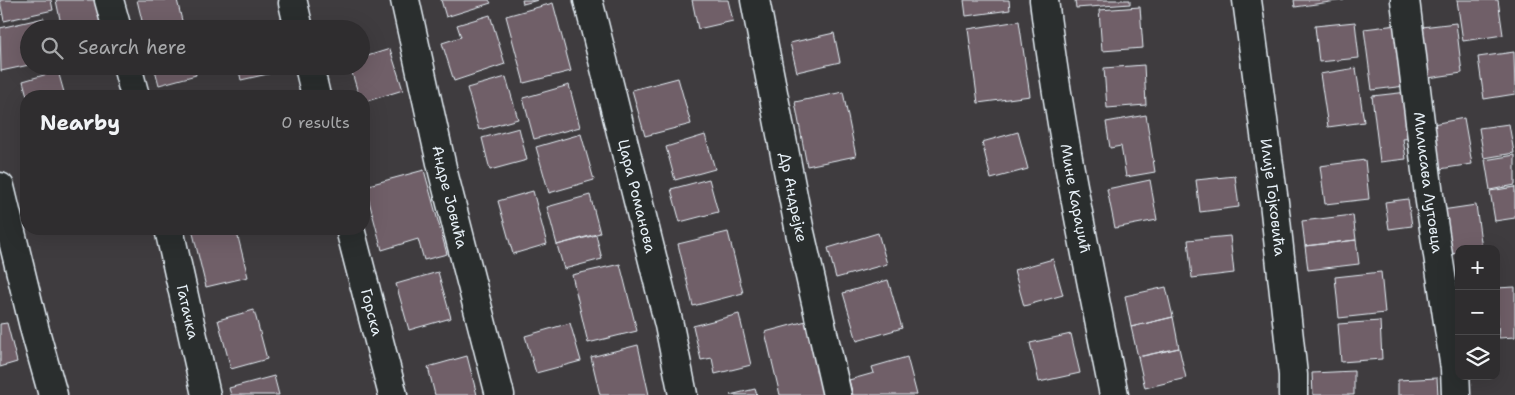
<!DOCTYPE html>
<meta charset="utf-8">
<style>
:root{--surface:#2f2d2f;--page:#3b393b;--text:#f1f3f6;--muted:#a7a8aa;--line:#4a494b}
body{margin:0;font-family:"Shantell Sans",sans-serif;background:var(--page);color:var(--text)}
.controls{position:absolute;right:15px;bottom:15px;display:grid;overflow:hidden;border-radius:10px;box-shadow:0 5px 20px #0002}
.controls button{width:45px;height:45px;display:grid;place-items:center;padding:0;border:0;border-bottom:1px solid var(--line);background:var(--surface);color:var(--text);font:25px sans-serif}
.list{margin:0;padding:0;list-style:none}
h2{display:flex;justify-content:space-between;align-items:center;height:65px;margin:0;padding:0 20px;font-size:21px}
h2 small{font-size:16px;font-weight:400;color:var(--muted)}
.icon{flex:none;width:28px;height:28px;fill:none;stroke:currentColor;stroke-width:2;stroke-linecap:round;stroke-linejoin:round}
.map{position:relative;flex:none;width:1515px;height:395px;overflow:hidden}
.search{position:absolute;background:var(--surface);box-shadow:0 5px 20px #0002;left:20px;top:20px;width:350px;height:55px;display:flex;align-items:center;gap:12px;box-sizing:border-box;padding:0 18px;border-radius:28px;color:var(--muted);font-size:19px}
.panel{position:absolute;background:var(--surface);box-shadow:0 5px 20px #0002;left:20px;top:90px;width:350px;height:145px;border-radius:20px}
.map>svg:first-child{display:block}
.building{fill:#705f68;stroke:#e8f1f8}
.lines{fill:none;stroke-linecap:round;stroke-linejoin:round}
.minor-casing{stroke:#e8f1f8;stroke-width:31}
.minor{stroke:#2a2d2e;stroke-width:28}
.labels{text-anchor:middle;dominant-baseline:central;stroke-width:4.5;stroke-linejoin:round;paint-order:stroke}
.street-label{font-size:15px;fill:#e8f1f8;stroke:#2a2d2e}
</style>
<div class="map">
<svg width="1515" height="395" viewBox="0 0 1515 395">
<rect width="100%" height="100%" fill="#3f3c3f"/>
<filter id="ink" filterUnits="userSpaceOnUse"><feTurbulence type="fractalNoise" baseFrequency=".02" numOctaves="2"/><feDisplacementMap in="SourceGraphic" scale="10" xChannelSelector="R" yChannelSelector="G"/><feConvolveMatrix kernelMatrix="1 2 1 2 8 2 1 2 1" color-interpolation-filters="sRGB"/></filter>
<g filter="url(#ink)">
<path class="building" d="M0 0H51L53 10 4 21Z
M56 0H96L102 29H62Z
M137 0H177L184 29H144Z
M441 0H489L491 3 446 17Z
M522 0H538L523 4Z
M692 0H728L733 21 698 29Z
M964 0H1009L1010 10 966 16Z
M1075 0H1130V4L1076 8Z
M1294 0H1344L1295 7Z
M1457 0H1498L1503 35 1463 41Z
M553 3 571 71 524 83 506 16Z
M1140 7 1143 48 1102 51 1099 10Z
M490 15 505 64 454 81 442 43 461 37 457 25Z
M44 18 47 29H29V65L1 71 0 28Z
M1019 21 1030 96 978 103 968 29Z
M1355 22 1359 58 1319 62 1315 26Z
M1456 23 1462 73 1428 78 1422 27Z
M1397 25 1405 86 1372 90 1364 29Z
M834 33 840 62 797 72 790 43Z
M390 49 403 90 364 102V96H359L350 66H361V58Z
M1514 52 1515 94 1484 99 1478 57Z
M1144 65 1146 105 1107 108 1104 68Z
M154 66H194L196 75 159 85Z
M238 66H290V69L241 80Z
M1356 68 1364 122 1328 127 1320 74Z
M58 71 65 96H27L23 81Z
M506 77 518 119 479 130 467 88Z
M678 78 691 124 645 136 632 90Z
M569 85 580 127 534 139 523 98Z
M843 92 856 156 807 166 795 102Z
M1408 92 1414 138 1403 139 1406 159 1380 162 1372 96Z
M1146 115 1155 172 1126 177 1121 146 1110 148 1106 122Z
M1464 118 1472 164 1440 169 1433 124Z
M1509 124 1514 153 1484 158 1479 128Z
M519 128 527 160 490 170 482 138Z
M1018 132 1028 169 991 179 982 142Z
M581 134 594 180 549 193 536 147Z
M705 135 715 169 675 180 666 147Z
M1515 155V185L1490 190 1485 160Z
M1365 160 1369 199 1325 204 1320 166Z
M424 170 447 254 424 260 418 239 382 250 365 186Z
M1235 176 1239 207 1200 212 1196 180Z
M709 179 718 212 680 222 671 189Z
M1150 180 1157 220 1115 228 1107 189Z
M1515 187V218L1495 221 1490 191Z
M533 191 547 244 513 254 498 201Z
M590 195 600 233 557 245 547 207Z
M1408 199 1412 226 1389 229 1385 202Z
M1476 205 1482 249H1459V253L1448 254 1442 210Z
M1353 215 1356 240 1305 246 1302 221Z
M192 229H236L248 277 206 287Z
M728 232 743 293 693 306 678 244Z
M878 233 887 264 836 278 828 248Z
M596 235 602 259 564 269 557 245Z
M1230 236 1234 273 1192 278 1188 240Z
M1356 240 1359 264 1308 270 1305 246Z
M1053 259 1063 295 1024 306 1014 270Z
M620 264 637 331 588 343 572 275Z
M438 272 451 318 409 330 396 284Z
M1381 272 1385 313 1339 318 1335 277Z
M888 280 902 328 857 341 843 293Z
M1166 287 1173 317 1131 327 1125 296Z
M1515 287V337L1499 338 1496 288Z
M254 310 267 359 231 369 218 320Z
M739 314 751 365 715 374 712 358 701 360 693 326Z
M1173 317 1179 348 1138 357 1131 327Z
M806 321 824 395H780L765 332Z
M1380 321 1382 359 1341 362 1338 324Z
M7 323 17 362 0 367V324Z
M570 323 581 361 536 373 525 336Z
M1071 334 1080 373 1039 382 1030 343Z
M638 345 649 395H600L591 357Z
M1179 348 1186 378 1145 388 1138 357Z
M467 356 477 395H435L428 367Z
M907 357 917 395H853L849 380 874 373 872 367Z
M1354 371V395H1313L1312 373Z
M274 376 279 395H231L229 388Z
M1437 378 1438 395H1398V380Z
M755 389 757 395H730Z"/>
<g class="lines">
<defs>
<g id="minor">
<path d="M109 0 117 29"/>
<path id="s1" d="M405 0 443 172 500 395"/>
<path id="s2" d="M588 0 669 325 683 395"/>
<path id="s3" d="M755 0 800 232 837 395"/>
<path id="s4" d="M1044 0C1060 133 1088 264 1114 395"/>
<path id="s5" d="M1247 0 1274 202 1293 375V395"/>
<path id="s6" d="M1405 0 1429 195 1455 369 1456 395"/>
<path d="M293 3 299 29"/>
<path d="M127 66 135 96"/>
<path d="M309 66 316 96"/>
<path d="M0 187 35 331 53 395"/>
<path id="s7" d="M169 229 206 395"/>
<path id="s8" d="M350 229 393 395"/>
</g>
</defs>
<use href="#minor" class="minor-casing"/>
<use href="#minor" class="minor"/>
</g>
</g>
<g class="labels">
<g class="street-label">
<text stroke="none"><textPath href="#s6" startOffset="184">Милисава Лутовца</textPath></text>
<text stroke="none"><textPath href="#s2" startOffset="202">Цара Романова</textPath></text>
<text stroke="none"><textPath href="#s5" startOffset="199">Илије Гојковића</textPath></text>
<text stroke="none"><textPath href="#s1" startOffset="202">Андре Јовића</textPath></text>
<text stroke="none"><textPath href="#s3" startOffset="201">Др Андрејке</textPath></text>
<text stroke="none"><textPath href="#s4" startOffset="201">Мине Караџић</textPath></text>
<text stroke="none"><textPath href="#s7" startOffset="85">Гатачка</textPath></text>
<text stroke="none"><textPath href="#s8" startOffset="86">Горска</textPath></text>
</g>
</g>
</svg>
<div class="controls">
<button>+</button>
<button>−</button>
<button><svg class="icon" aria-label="layers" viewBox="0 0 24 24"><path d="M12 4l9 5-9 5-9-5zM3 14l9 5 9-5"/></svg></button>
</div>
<div class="search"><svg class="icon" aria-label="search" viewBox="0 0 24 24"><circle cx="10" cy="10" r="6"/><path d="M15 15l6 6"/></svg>Search here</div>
<section class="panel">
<h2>Nearby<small>0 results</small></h2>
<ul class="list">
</ul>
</section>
</div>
